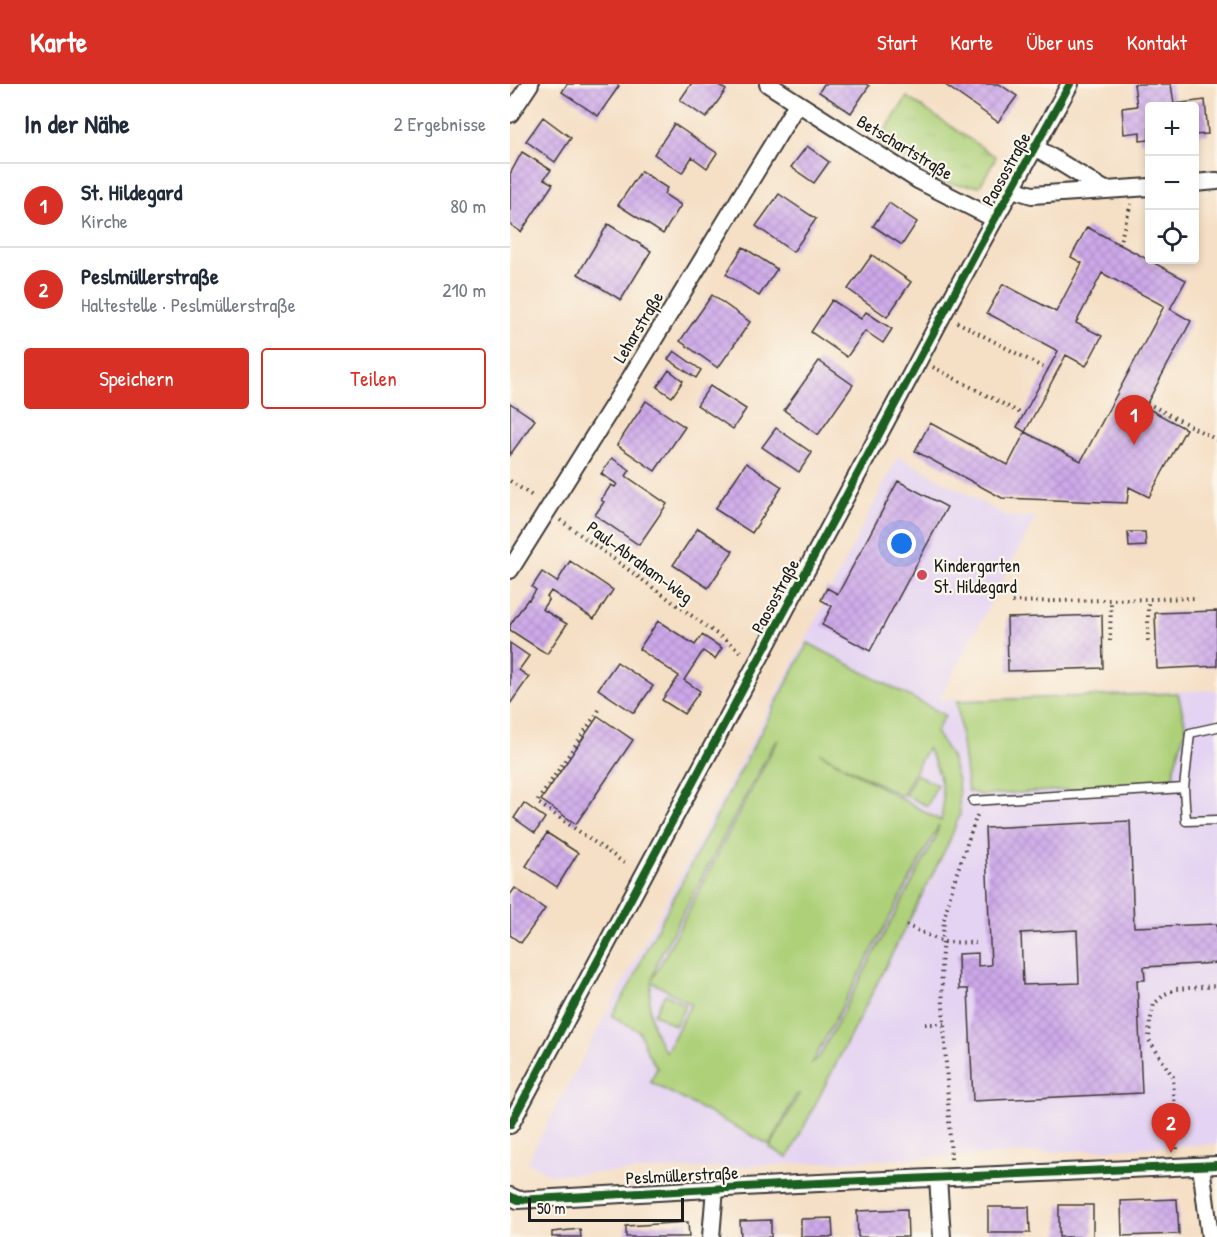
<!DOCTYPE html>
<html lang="de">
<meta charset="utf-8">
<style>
:root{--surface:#fff;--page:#f6f6f7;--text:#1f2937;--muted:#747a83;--line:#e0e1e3;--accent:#d93025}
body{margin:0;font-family:"Patrick Hand",sans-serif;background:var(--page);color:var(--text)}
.controls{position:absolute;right:18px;top:18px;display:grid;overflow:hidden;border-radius:6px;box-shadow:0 3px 9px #0003}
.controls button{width:54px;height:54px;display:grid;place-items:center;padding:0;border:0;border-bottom:2px solid var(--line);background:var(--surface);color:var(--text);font:30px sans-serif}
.scale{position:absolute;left:18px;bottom:15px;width:156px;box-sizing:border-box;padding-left:6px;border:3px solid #1c1c1c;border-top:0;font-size:16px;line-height:21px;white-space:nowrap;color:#1c1c1c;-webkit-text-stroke:4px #fbf7ec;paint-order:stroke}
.you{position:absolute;left:392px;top:460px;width:21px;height:21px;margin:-15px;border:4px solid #fff;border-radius:50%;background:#1a73e8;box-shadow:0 0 0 9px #1a73e833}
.badge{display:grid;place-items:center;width:39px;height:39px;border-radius:50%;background:var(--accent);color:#fff;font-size:20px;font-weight:700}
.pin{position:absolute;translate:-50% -50px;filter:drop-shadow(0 2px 3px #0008)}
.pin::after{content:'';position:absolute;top:32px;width:21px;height:18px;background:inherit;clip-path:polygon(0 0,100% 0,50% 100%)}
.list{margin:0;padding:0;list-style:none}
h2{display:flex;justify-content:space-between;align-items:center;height:78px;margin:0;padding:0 24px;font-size:26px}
h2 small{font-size:20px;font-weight:400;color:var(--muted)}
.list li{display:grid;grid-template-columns:39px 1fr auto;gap:18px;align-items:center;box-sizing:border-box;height:84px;padding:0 24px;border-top:2px solid var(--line)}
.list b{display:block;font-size:22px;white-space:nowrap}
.list p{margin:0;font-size:20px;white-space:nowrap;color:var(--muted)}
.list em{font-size:20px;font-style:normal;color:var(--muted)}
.actions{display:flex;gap:12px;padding:18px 24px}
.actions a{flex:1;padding:14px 0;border:2px solid var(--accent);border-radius:6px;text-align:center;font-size:21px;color:var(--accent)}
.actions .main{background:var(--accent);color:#fff}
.icon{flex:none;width:33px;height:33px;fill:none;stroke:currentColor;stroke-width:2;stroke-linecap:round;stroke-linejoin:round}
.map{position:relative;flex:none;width:707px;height:1153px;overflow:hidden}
header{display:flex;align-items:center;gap:36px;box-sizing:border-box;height:84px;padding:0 30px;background:var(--accent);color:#fff}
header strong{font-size:28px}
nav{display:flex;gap:33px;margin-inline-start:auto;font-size:21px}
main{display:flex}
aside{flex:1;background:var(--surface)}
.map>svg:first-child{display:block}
.built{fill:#e4d3f2}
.grass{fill:url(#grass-tufts);stroke:#64764a;stroke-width:1.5}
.park{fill:#add078;stroke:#64764a;stroke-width:1.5;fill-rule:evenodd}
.building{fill:url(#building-cross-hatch);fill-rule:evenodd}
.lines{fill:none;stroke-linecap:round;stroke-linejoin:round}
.service-casing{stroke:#3d3935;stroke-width:11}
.minor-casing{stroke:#3d3935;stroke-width:20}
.path{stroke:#3d3935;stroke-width:4;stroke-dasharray:1.5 4.5;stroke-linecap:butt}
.service{stroke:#fff;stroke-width:8}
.minor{stroke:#fff;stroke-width:16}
.cycleway-casing{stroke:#fbf7ec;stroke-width:11}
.cycleway{stroke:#1b5e20;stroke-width:8}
.poi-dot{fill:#d1495b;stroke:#fbf7ec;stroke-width:2}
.labels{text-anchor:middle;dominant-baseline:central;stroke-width:4.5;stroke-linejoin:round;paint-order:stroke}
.street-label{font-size:18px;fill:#1c1c1c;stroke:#fbf7ec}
.poi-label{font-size:18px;fill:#1c1c1c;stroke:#fbf7ec;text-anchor:start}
</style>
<header>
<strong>Karte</strong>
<nav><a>Start</a><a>Karte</a><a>Über uns</a><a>Kontakt</a></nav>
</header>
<main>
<aside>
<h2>In der Nähe<small>2 Ergebnisse</small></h2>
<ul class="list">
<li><span class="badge">1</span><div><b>St. Hildegard</b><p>Kirche</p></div><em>80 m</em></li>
<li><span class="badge">2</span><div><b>Peslmüllerstraße</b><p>Haltestelle · Peslmüllerstraße</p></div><em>210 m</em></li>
</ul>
<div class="actions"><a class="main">Speichern</a><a>Teilen</a></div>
</aside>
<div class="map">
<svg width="707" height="1153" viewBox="0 0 707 1153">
<defs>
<pattern id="grass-tufts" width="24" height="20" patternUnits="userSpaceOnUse" patternTransform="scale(1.5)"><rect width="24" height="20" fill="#add078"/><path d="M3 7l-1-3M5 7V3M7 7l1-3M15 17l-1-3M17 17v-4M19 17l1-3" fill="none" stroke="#94b267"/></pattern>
<pattern id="building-cross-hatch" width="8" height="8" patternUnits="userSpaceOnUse" patternTransform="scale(1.5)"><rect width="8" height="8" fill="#cda8e9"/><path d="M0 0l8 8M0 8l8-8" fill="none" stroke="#af90c7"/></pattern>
</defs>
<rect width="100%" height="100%" fill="#fbf7ec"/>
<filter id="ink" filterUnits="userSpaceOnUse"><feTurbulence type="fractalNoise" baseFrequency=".0167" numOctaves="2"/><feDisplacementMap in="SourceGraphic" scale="12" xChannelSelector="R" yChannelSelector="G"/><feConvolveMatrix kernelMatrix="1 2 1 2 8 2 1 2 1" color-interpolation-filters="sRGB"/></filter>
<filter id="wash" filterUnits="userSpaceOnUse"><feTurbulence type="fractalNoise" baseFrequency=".008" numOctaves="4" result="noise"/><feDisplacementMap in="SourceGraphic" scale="24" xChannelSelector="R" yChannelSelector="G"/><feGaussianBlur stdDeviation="1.35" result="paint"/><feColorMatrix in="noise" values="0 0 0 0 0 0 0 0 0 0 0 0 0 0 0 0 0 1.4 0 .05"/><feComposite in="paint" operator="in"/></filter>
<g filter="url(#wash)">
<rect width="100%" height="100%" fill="#f5dfc5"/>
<path class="built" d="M388 372 496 432 526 433 429 616 707 606V1060L41 1091 17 1078 299 550Z"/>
<path class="grass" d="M397 13 486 73 470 102 439 100 367 59Z"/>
<path class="park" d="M298 559 435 631 426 648 441 673 448 697 450 730 439 758 278 1074 260 1064 289 1010 286 1011 260 1061 140 998 147 984 138 970 129 947 102 932 125 892 133 872ZM269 655 263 665 142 896 148 876 262 663ZM417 664C430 686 436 712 431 737L310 669 392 712ZM429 741 425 755 309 973 301 981ZM142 898 181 920 156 968C141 948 136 921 142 898Z
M668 609 676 643 664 684 663 700 471 711 458 707 447 617Z
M406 690 427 701 417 722 395 711Z
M155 910 176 921 165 942 144 930Z"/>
<g id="blocks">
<path class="building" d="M57 0H107L109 2 88 32 52 8Z
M181 0H207L216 6 196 34 170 16Z
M314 0H356L359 2 341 29 309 8Z
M434 0H489L507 12 488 38Z
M624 0H661L664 20 695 16 698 50 684 51V22H639V56L630 57V48L614 50 612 24 627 22Z
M33 33 61 54 45 78 16 57Z
M164 40 207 69 197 84 182 73 172 89 144 70Z
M297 62 319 78 304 99 281 83Z
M12 68 41 86 34 95 43 100 11 148 0 140V90Z
M131 87 157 104 154 110 171 121 153 150 108 121Z
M269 110 306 135 283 168 246 142Z
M379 119 407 138 392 161 363 142Z
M98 140 141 167 111 216 68 190Z
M577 143 676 196 660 225 681 237 635 323 676 345 639 413 619 403 617 419 492 414 405 367 420 339 498 381 515 348 571 377 654 222 592 189 566 239 592 252 576 282 556 271 515 348 507 343 548 267 477 229 493 200 546 228 572 179 561 173Z
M233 163 267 185 249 212 216 190Z
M362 171 401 198 377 233 338 205Z
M202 211 240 238 208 284 170 257Z
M322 216 351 235 356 228 382 245 373 259 355 247 337 273 301 248Z
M164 267 191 286 186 294 158 275Z
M309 277 343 301 308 351 274 326Z
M159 286 173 297 162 313 147 303Z
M200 302 236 325 223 345 187 321Z
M136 317 175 343 145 387 107 361Z
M0 319 25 336 0 371Z
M266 344 302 369 289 388 252 363Z
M102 374 120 386 116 392 157 420 129 461 85 431 94 418 91 416 101 401 105 403 107 400 91 390Z
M236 379 272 403 242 449 205 425Z
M388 397 437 423 360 567 312 541 322 522 311 516 317 504 328 510Z
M188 444 223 467 198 504 163 481Z
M618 448H635L636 462 619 463Z
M60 477 103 506 84 535 41 507 37 513 39 515 32 525 57 540 37 570 0 546V541L18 515 19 516 26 506 22 503 32 488 47 498Z
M707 527V582L647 585 645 529Z
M592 531 593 584 498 587 497 534Z
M148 537 185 561 192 551 212 564 205 575 193 567 174 596 190 607 174 630 152 616 169 592 129 565Z
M0 559 19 572 9 586 19 593 0 620Z
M107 578 143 602 124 629 88 605Z
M88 632 123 656 66 740 31 716Z
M14 719 35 734 25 749 4 734Z
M620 737 624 843 707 840V879L634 883 635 896H627L632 1009 463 1017 458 905H449L448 870 468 869V882L481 881 475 744ZM567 846 569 899 513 901 511 849Z
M37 749 68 769 47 803 16 782Z
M5 804 35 825 11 859 0 851V811Z
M667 1115 669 1150 612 1152 611 1117Z
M549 1121H583V1153H549Z
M478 1123H519L520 1149H478Z
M397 1125 398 1153H348L347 1127Z
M322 1134 323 1153H291V1135Z
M261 1136V1153H231L230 1137Z
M178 1138 179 1153H116V1142Z
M70 1145 71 1153H42V1148Z"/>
</g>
</g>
<g filter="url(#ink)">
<use href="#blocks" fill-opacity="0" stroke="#3d3935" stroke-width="1.5"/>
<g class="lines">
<defs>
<path id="service" d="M707 643 680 649 674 704 676 737 707 736
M463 717 674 704"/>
<path id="minor" d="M258 0 408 96 485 135
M0 30 20 0
M525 63 595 106
M684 99 707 97
M502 105 522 111 640 103
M0 486 121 293 287 20
M0 1041 468 165 560 0
M691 1082 700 1153
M428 1094 432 1153
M0 1112 8 1116 287 1100 707 1081
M201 1153 205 1104"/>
</defs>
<use href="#service" class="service-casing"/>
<use href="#minor" class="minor-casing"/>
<path class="path" d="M609 161 621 120
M447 238 538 286
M423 283 514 331
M637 319 707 356
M0 397 24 413
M50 436 233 569
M502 518 688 514
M600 557 601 516
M638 557V515
M89 626 27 718 117 781
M396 841 433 858 470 859
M415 940H434
M667 1065 663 993 639 956 640 938 644 920 655 910 666 905 707 902
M441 1075 431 884 434 834 444 797 467 731"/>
<use href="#service" class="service"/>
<use href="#minor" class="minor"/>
<defs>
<path id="cycleway" d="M0 1041 468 165 560 0
M0 1112 8 1116 287 1100 707 1081"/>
</defs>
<use href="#cycleway" class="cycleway-casing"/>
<use href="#cycleway" class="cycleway"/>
</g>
</g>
<circle class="poi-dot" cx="412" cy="491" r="6"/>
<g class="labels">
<g class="street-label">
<text transform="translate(395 63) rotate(31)">Betschartstraße</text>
<text transform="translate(496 85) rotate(-61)">Paosostraße</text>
<text transform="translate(128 243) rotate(-59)">Leharstraße</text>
<text transform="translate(130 478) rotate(36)">Paul-Abraham-Weg</text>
<text transform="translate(265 512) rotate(-62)">Paosostraße</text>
<text transform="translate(172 1091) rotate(-3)">Peslmüllerstraße</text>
</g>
<g class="poi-label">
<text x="424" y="481">Kindergarten<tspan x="424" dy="21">St. Hildegard</tspan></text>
</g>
</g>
</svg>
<div class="controls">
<button>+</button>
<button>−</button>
<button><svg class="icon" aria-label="locate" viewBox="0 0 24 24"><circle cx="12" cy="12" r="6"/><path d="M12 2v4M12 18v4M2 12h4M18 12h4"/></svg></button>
</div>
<div class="scale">50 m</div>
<div class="you"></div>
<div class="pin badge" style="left:624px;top:361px">1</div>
<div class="pin badge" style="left:661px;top:1069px">2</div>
</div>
</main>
